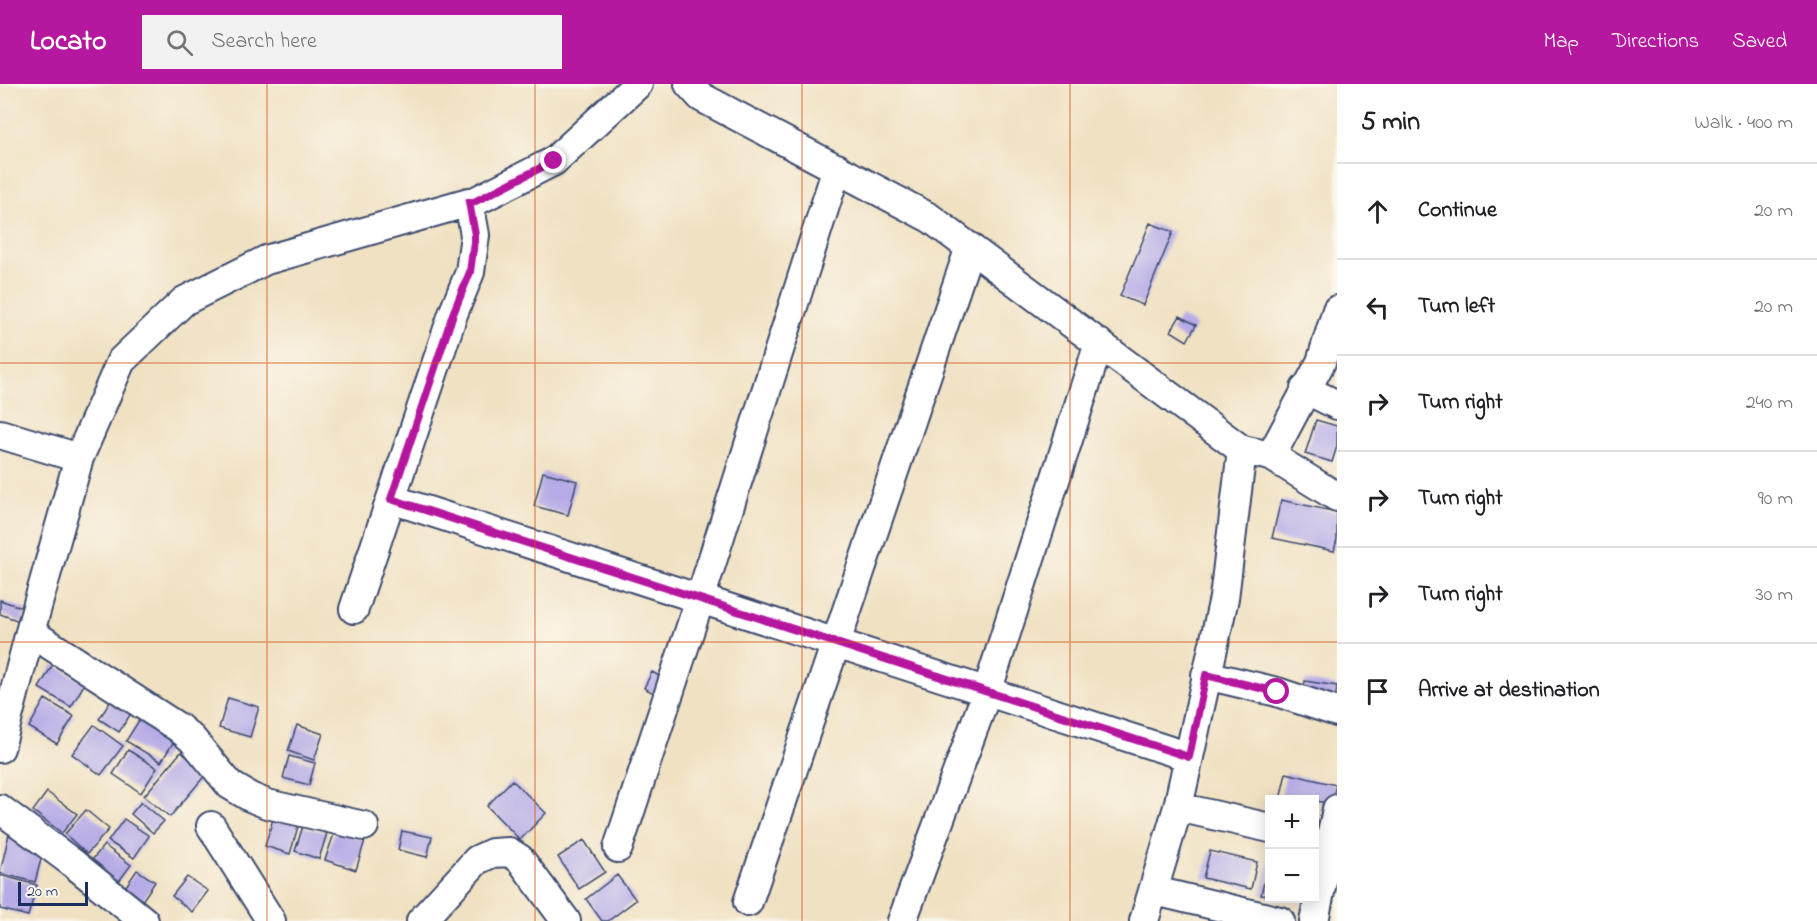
<!DOCTYPE html>
<meta charset="utf-8">
<style>
:root{--surface:#fff;--page:#f2f2f2;--text:#202124;--muted:#757577;--line:#e0e0e0;--accent:#b5179e}
body{margin:0;font-family:"Indie Flower",sans-serif;background:var(--page);color:var(--text)}
.controls{position:absolute;right:18px;bottom:18px;display:grid;overflow:hidden;border-radius:0px;box-shadow:0 3px 15px #0003}
.controls button{width:54px;height:54px;display:grid;place-items:center;padding:0;border:0;border-bottom:2px solid var(--line);background:var(--surface);color:var(--text);font:30px sans-serif}
.scale{position:absolute;left:18px;bottom:15px;width:70px;box-sizing:border-box;padding-left:6px;border:3px solid #1b2f5e;border-top:0;font-size:16px;line-height:21px;white-space:nowrap;color:#1b2f5e;-webkit-text-stroke:4px #fbf7ec;paint-order:stroke}
.stop{position:absolute;width:18px;height:18px;margin:-14px;border:4px solid #b5179e;border-radius:50%;background:#fff}
.stop.end{background:#b5179e;border-color:#fff;box-shadow:0 2px 6px #0008}
.list{margin:0;padding:0;list-style:none}
h2{display:flex;justify-content:space-between;align-items:center;height:78px;margin:0;padding:0 24px;font-size:26px}
h2 small{font-size:20px;font-weight:400;color:var(--muted)}
.list li{display:grid;grid-template-columns:39px 1fr auto;gap:18px;align-items:center;box-sizing:border-box;height:96px;padding:0 24px;border-top:2px solid var(--line)}
.list b{display:block;font-size:22px;white-space:nowrap}
.list em{font-size:20px;font-style:normal;color:var(--muted)}
.icon{flex:none;width:33px;height:33px;fill:none;stroke:currentColor;stroke-width:2;stroke-linecap:round;stroke-linejoin:round}
.map{position:relative;flex:none;width:1337px;height:837px;overflow:hidden}
header{display:flex;align-items:center;gap:36px;box-sizing:border-box;height:84px;padding:0 30px;background:var(--accent);color:#fff}
header strong{font-size:28px}
nav{display:flex;gap:33px;margin-inline-start:auto;font-size:21px}
.search{width:420px;height:54px;background:var(--page);display:flex;align-items:center;gap:15px;box-sizing:border-box;padding:0 21px;border-radius:0px;color:var(--muted);font-size:22px}
main{display:flex}
aside{flex:1;background:var(--surface)}
.map>svg:first-child{display:block}
.building{fill:#b6abe6}
.lines{fill:none;stroke-linecap:round;stroke-linejoin:round}
.minor-casing{stroke:#3b4a6d;stroke-width:32}
.minor{stroke:#fff;stroke-width:28}
.route{stroke:#b5179e;stroke-width:8}
.grid{fill:none;stroke:#d45514;stroke-width:1.5;stroke-opacity:0.55}
</style>
<header>
<strong>Locato</strong>
<div class="search"><svg class="icon" aria-label="search" viewBox="0 0 24 24"><circle cx="10" cy="10" r="6"/><path d="M15 15l6 6"/></svg>Search here</div>
<nav><a>Map</a><a>Directions</a><a>Saved</a></nav>
</header>
<main>
<div class="map">
<svg width="1337" height="837" viewBox="0 0 1337 837">
<rect width="100%" height="100%" fill="#fbf7ec"/>
<filter id="ink" filterUnits="userSpaceOnUse"><feTurbulence type="fractalNoise" baseFrequency=".0167" numOctaves="2"/><feDisplacementMap in="SourceGraphic" scale="12" xChannelSelector="R" yChannelSelector="G"/><feConvolveMatrix kernelMatrix="1 2 1 2 8 2 1 2 1" color-interpolation-filters="sRGB"/></filter>
<filter id="wash" filterUnits="userSpaceOnUse"><feTurbulence type="fractalNoise" baseFrequency=".008" numOctaves="4" result="noise"/><feDisplacementMap in="SourceGraphic" scale="24" xChannelSelector="R" yChannelSelector="G"/><feGaussianBlur stdDeviation="1.35" result="paint"/><feColorMatrix in="noise" values="0 0 0 0 0 0 0 0 0 0 0 0 0 0 0 0 0 1.4 0 .05"/><feComposite in="paint" operator="in"/></filter>
<g filter="url(#wash)">
<rect width="100%" height="100%" fill="#f0e1c2"/>
<g id="blocks">
<path class="building" d="M1150 139 1173 148 1143 221 1120 212Z
M1180 232 1196 241 1187 257 1171 247Z
M1316 336 1337 342V362L1332 378 1305 370Z
M543 388 577 397 568 431 534 422Z
M1281 416 1337 428V455L1334 467 1272 454Z
M0 516 26 525 22 538 0 530Z
M53 580 85 599 71 623 39 604Z
M652 588 683 605 675 620 644 604Z
M1305 597 1337 602 1334 626 1301 621Z
M114 612 134 625 119 648 99 635Z
M228 614 259 623 250 653 219 644Z
M45 615 74 632 57 660 29 643Z
M143 630 178 651 161 678 126 657Z
M94 641 123 662 101 691 72 670Z
M297 641 323 650 314 676 288 667Z
M128 666 157 684 141 709 113 690Z
M181 668 207 689 170 733 144 712Z
M289 672 315 679 309 701 283 694Z
M1286 689 1336 701 1331 720 1317 717 1315 723 1314 716H1280Z
M512 696 546 729 520 756 487 722Z
M47 708 77 730 62 749 33 727Z
M141 718 164 737 153 749 131 730Z
M86 726 109 745 87 770 65 750Z
M275 728 300 736 290 770 265 762Z
M124 735 149 752 134 774 108 757Z
M303 742 327 749 319 775 295 767Z
M335 747 365 756 356 786 325 776Z
M402 747 432 753 427 773 398 766Z
M9 750 45 760 35 798 0 789Z
M584 756 605 788 579 805 558 773Z
M104 761 131 781 116 801 89 780Z
M1210 767 1257 778 1251 805 1203 794Z
M1268 781H1270V812L1261 811Z
M137 786 155 798 140 820 122 808Z
M0 791 37 801 28 832 0 825Z
M617 791 636 816 608 837H602L586 815Z
M187 793 208 807 192 828 172 812Z"/>
</g>
</g>
<g filter="url(#ink)">
<use href="#blocks" fill-opacity="0" stroke="#3b4a6d" stroke-width="1.5"/>
<g class="lines">
<defs>
<path id="minor" d="M689 0 701 13 930 134 1242 366 1224 514 1178 723 1144 837
M1305 305 1337 321
M0 350 79 374
M1242 366 1271 372 1321 278 1337 226
M1271 372 1337 413
M391 415 1189 673
M354 525 453 230 470 188 475 151 469 118
M30 548 179 644 192 655 230 701 250 713 267 720 364 742
M1206 591 1277 608 1337 628
M0 664 30 548 79 374 121 277 184 217 266 176 469 118 470 120 554 77 638 0
M1178 723 1270 744
M0 725 74 780 144 837
M211 742 271 837
M618 764 700 515 837 84
M1155 807 1280 837
M748 818 970 163
M421 837 477 776 492 769 509 768 520 775 566 837
M902 837 987 608 1099 259
M1314 837 1337 725"/>
</defs>
<use href="#minor" class="minor-casing"/>
<use href="#minor" class="minor"/>
</g>
</g>
<g class="lines" filter="url(#ink)">
<path class="route" d="M554 77 470 120 469 118 475 151 470 188 453 230 391 415 1189 673 1206 591 1277 608"/>
</g>
<path class="grid" d="M267 0V837M535 0V837M802 0V837M1070 0V837M0 279H1337M0 558H1337"/>
</svg>
<div class="controls">
<button>+</button>
<button>−</button>
</div>
<div class="scale">20 m</div>
<div class="stop" style="left:1277px;top:608px"></div>
<div class="stop end" style="left:554px;top:77px"></div>
</div>
<aside>
<h2>5 min<small>Walk · 400 m</small></h2>
<ul class="list">
<li><svg class="icon" aria-label="ahead" viewBox="0 0 24 24"><path d="M12 20V5M6 11l6-6 6 6"/></svg><div><b>Continue</b></div><em>20 m</em></li>
<li><svg class="icon" aria-label="left" viewBox="0 0 24 24"><path d="M17 20v-9H6M10 6l-5 5 5 5"/></svg><div><b>Turn left</b></div><em>20 m</em></li>
<li><svg class="icon" aria-label="right" viewBox="0 0 24 24"><path d="M7 20v-9h11M14 6l5 5-5 5"/></svg><div><b>Turn right</b></div><em>240 m</em></li>
<li><svg class="icon" aria-label="right" viewBox="0 0 24 24"><path d="M7 20v-9h11M14 6l5 5-5 5"/></svg><div><b>Turn right</b></div><em>90 m</em></li>
<li><svg class="icon" aria-label="right" viewBox="0 0 24 24"><path d="M7 20v-9h11M14 6l5 5-5 5"/></svg><div><b>Turn right</b></div><em>30 m</em></li>
<li><svg class="icon" aria-label="arrive" viewBox="0 0 24 24"><path d="M6 21V4h12l-3 4 3 4H6"/></svg><div><b>Arrive at destination</b></div></li>
</ul>
</aside>
</main>
